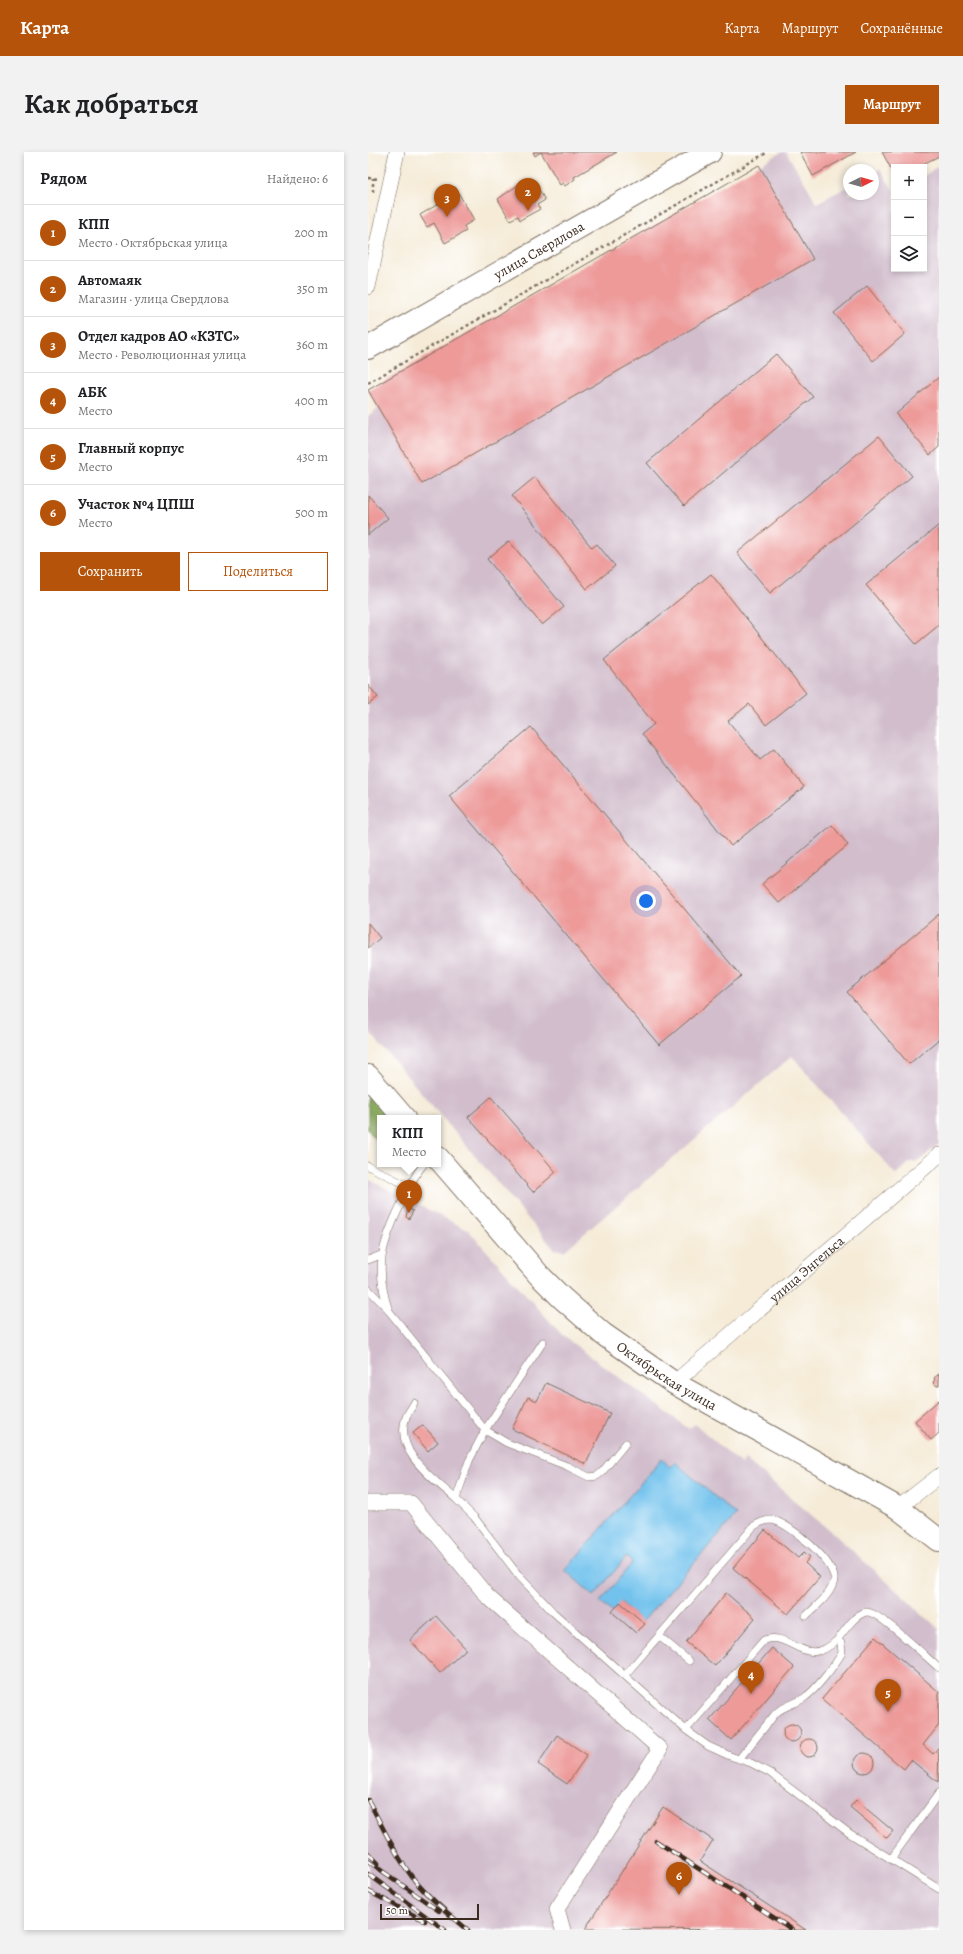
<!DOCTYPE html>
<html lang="ru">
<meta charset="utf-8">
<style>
:root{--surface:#fff;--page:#f2f2f2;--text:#202124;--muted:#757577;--line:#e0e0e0;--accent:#b45309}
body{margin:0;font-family:Alegreya,serif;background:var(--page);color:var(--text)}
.controls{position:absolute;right:12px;top:12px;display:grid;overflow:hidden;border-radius:0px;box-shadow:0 2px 6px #0003}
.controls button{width:36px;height:36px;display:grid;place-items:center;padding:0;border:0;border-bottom:1px solid var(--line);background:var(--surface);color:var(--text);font:20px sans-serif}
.compass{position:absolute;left:475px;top:12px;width:36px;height:36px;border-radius:50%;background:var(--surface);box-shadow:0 2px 6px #0003;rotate:85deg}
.scale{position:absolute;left:12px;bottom:10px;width:99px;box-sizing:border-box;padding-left:4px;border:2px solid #3b2a1e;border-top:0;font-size:11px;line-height:14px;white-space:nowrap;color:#3b2a1e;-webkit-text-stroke:3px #fff;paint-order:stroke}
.you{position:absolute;left:278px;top:749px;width:14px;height:14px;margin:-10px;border:3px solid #fff;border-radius:50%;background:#1a73e8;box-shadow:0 0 0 6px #1a73e833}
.badge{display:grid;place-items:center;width:26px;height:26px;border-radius:50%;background:var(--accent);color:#fff;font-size:13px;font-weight:700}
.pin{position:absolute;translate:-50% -33px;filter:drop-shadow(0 1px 2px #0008)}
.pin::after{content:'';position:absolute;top:21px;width:14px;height:12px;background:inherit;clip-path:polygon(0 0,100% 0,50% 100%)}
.popup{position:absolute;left:9px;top:963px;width:64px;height:52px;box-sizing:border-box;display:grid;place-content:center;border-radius:0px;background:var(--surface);filter:drop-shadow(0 1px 3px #0005);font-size:13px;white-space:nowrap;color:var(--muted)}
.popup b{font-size:15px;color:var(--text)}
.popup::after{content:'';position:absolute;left:50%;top:100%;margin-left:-8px;border:8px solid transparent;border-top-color:var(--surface)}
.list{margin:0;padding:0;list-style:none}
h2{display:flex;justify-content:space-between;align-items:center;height:52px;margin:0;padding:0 16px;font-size:17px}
h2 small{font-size:13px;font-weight:400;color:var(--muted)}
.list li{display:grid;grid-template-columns:26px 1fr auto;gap:12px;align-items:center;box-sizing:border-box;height:56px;padding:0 16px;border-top:1px solid var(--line)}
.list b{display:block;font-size:15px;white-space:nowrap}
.list p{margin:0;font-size:13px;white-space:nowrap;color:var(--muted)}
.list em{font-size:13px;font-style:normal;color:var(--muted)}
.actions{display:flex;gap:8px;padding:12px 16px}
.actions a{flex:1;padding:9px 0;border:1px solid var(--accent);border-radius:0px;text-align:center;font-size:14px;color:var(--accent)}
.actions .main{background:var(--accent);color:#fff}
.icon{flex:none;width:22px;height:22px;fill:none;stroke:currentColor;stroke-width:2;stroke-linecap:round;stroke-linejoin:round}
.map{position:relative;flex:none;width:571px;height:1778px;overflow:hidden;border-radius:0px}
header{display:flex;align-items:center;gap:24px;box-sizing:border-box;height:56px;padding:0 20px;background:var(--accent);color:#fff}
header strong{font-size:19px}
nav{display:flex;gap:22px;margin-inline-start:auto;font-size:14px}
.intro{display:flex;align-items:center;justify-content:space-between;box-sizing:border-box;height:96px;padding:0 24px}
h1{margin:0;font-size:28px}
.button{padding:10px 18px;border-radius:0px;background:var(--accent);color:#fff;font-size:14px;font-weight:700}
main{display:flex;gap:24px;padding:0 24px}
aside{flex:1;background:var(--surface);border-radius:0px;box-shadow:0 2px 6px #0003}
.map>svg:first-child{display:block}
.industrial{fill:#d1bdcc}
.forest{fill:#8bab5f;stroke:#636a3e}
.water{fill:#72c2ed;stroke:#567686}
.building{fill:#ed9a99}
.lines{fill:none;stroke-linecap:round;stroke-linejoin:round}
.lane-casing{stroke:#7c6e5f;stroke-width:8}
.street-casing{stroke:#7c6e5f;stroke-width:16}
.primary-casing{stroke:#7c6e5f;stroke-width:24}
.path{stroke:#7c6e5f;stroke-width:2.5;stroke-dasharray:3 3;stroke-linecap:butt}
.lane{stroke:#fff;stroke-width:7}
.street{stroke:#fff;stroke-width:15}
.primary{stroke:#fff;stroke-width:22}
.rail-casing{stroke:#3b2a1e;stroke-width:4.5}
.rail{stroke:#fff;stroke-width:3;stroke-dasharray:9;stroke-linecap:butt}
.labels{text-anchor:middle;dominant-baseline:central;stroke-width:4;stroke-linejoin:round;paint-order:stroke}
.street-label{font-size:14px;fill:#3b2a1e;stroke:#fff}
</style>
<header>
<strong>Карта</strong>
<nav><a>Карта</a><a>Маршрут</a><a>Сохранённые</a></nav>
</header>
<div class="intro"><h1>Как добраться</h1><a class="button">Маршрут</a></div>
<main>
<aside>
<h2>Рядом<small>Найдено: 6</small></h2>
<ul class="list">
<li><span class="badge">1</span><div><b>КПП</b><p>Место · Октябрьская улица</p></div><em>200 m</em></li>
<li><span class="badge">2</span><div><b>Автомаяк</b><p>Магазин · улица Свердлова</p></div><em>350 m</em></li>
<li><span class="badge">3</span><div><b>Отдел кадров АО «КЗТС»</b><p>Место · Революционная улица</p></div><em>360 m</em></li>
<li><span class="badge">4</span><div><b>АБК</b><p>Место</p></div><em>400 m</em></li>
<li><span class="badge">5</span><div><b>Главный корпус</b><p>Место</p></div><em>430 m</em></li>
<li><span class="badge">6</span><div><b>Участок №4 ЦПШ</b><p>Место</p></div><em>500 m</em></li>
</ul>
<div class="actions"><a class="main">Сохранить</a><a>Поделиться</a></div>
</aside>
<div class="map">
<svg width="571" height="1778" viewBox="0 0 571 1778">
<rect width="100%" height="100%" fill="#fff"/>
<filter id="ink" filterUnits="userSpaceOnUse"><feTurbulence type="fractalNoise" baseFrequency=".025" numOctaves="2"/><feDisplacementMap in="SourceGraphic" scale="8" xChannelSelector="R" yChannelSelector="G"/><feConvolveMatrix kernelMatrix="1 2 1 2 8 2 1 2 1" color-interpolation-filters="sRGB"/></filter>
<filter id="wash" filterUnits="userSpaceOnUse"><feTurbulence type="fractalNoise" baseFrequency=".012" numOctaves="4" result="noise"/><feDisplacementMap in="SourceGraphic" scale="16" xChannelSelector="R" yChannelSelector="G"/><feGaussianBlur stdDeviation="0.9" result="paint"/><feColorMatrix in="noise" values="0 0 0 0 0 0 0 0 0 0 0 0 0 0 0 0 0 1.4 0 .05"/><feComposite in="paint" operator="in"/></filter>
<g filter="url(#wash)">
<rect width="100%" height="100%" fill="#f5ebd7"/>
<path class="industrial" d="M414 0H418L449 51 481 34V42H505V21L512 17 526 39V117H556V24L571 13V992L551 1009 542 1010 528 1023 424 904 196 1099 186 1097 0 878V264L10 256 0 238Z
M0 1027 100 1078 195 1184 321 1277 327 1272 373 1312 377 1307 467 1383 571 1477V1778H0Z"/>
<path class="forest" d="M0 940 22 966H12V992L0 978Z"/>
<path class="water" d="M294 1307 302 1315 307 1310 368 1363 274 1470 253 1450 244 1460 232 1450 264 1411 258 1405 226 1444 197 1418Z"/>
<g id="blocks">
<path class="building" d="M165 0H249L206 25 207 27 197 34 195 31 192 33 173 0 167 4Z
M432 0H488L445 24Z
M514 0H571V4L549 15H526V22Z
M391 13 445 107 54 332 0 238Z
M165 27 177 48 169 53 172 57 152 68 150 64 142 68 130 47 150 33 151 35Z
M87 35 106 68 96 74 98 79 77 91 66 71 59 75 52 63 77 48 74 43Z
M499 134 537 182 505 209 466 161Z
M408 202 445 245 316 354 279 311Z
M571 225V295L562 303 528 262Z
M511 284 544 324 402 441 369 401Z
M167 325 224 396 229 392 247 414 219 437 144 344Z
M0 343 20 366 0 383Z
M571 373V473L548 492 498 433Z
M141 389 196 455 174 473 119 407Z
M343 422 438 541 398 573 381 552 360 569 392 608 406 597 436 635 363 694 274 582 286 572 236 508Z
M0 533 10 545 0 553Z
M163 575 373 824 291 893 81 644Z
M464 673 480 693 411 751 394 732Z
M571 762V887L541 912 479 840Z
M0 771 12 786 0 796Z
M123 945 188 1020 165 1040 100 965Z
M40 1056 45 1059 41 1067 38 1065Z
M571 1222V1233L569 1234 565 1230 567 1228 566 1226Z
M178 1231 242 1261 218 1312 144 1277 160 1245 169 1249Z
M571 1248V1281L563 1288 547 1269Z
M55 1273 70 1290 60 1299 45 1281Z
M397 1378 430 1406 436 1400 442 1405 437 1411 452 1425 420 1462 365 1416Z
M358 1441 387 1466 347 1514 318 1490Z
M252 1450 277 1472 268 1481 244 1460Z
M68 1464 98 1497 72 1521 42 1488Z
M507 1485 571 1540V1573L555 1593 565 1602 571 1595 570 1630 543 1608 536 1617 454 1547Z
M404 1496 426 1515 363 1588 341 1568Z
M415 1581a9 9 0 1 1 18 0a9 9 0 1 1-18 0Z
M189 1583 219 1603 199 1632 170 1612Z
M432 1596a9 9 0 1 1 18 0a9 9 0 1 1-18 0Z
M486 1611a10 10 0 1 1 20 0a10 10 0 1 1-20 0Z
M488 1648 525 1679 519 1686 482 1655Z
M295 1655 345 1688 332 1709 438 1778 217 1777Z"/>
</g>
</g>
<g filter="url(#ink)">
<use href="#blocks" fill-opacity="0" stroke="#7c6e5f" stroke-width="1"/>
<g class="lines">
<defs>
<path id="lane" d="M56 1012C46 1023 39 1039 33 1052 14 1092 6 1115 21 1159L117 1278 101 1309 88 1347 106 1365 151 1424 185 1460 318 1578 340 1594 362 1604 383 1611 402 1621 481 1681 571 1737
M0 1014 42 1035
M0 1108 13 1103
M0 1137 20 1157
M175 1190 117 1278 139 1291 199 1314 221 1325 229 1324 234 1320 258 1291
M46 1251C44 1256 40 1260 38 1265 25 1300 67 1328 88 1347
M291 1484 321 1509
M257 1523 386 1374C392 1370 397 1368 404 1368 420 1370 468 1410 466 1428 464 1442 448 1454 438 1464
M318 1578 396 1488C423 1478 437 1519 469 1488
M371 1607 408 1561C416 1554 427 1552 436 1546 448 1538 466 1514 474 1501L473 1491 469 1488C477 1479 486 1463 498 1460 510 1458 559 1506 571 1516
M523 1707 571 1641"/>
<g id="street">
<path d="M0 135 29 0"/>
<path id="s1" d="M306 1231 571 1003"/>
<path d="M0 1351H43L119 1444 292 1597 189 1757 195 1778"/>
<path d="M530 1356 571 1324"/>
</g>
<g id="primary">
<path id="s2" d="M0 196 342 0"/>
<path d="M0 924 36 966"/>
<path id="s3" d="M70 1006 171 1123 194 1146 235 1182 306 1231 530 1356 571 1388"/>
</g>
</defs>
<use href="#lane" class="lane-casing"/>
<use href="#street" class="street-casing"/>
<use href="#primary" class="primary-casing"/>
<path class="path" d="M0 26 11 27
M5 40V26
M0 231 400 0"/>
<use href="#lane" class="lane"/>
<use href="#street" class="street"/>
<use href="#primary" class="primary"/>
<defs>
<path id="rail" d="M0 1648C15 1675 28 1705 48 1730 63 1748 82 1763 100 1778
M288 1689 425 1778
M0 1701 10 1711
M0 1709 71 1759
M0 1722 77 1778
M0 1739 57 1769"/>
</defs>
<use href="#rail" class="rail-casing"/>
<use href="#rail" class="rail"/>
</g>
</g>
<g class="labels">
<g class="street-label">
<text stroke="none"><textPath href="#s2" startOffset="197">улица Свердлова</textPath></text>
<text stroke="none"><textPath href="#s1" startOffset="175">улица Энгельса</textPath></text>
<text stroke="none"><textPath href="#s3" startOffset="318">Октябрьская улица</textPath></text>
</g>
</g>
</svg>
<div class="controls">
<button>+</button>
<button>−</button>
<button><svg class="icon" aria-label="layers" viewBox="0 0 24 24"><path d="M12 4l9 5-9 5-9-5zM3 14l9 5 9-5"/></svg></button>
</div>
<svg class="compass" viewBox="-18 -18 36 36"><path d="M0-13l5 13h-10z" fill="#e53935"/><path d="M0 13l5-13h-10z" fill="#757577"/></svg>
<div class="scale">50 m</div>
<div class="you"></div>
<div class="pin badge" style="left:41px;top:1061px">1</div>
<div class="popup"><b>КПП</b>Место</div>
<div class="pin badge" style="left:160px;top:59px">2</div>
<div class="pin badge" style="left:79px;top:65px">3</div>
<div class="pin badge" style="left:383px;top:1542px">4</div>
<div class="pin badge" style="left:520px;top:1560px">5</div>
<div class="pin badge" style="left:311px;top:1743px">6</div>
</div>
</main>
